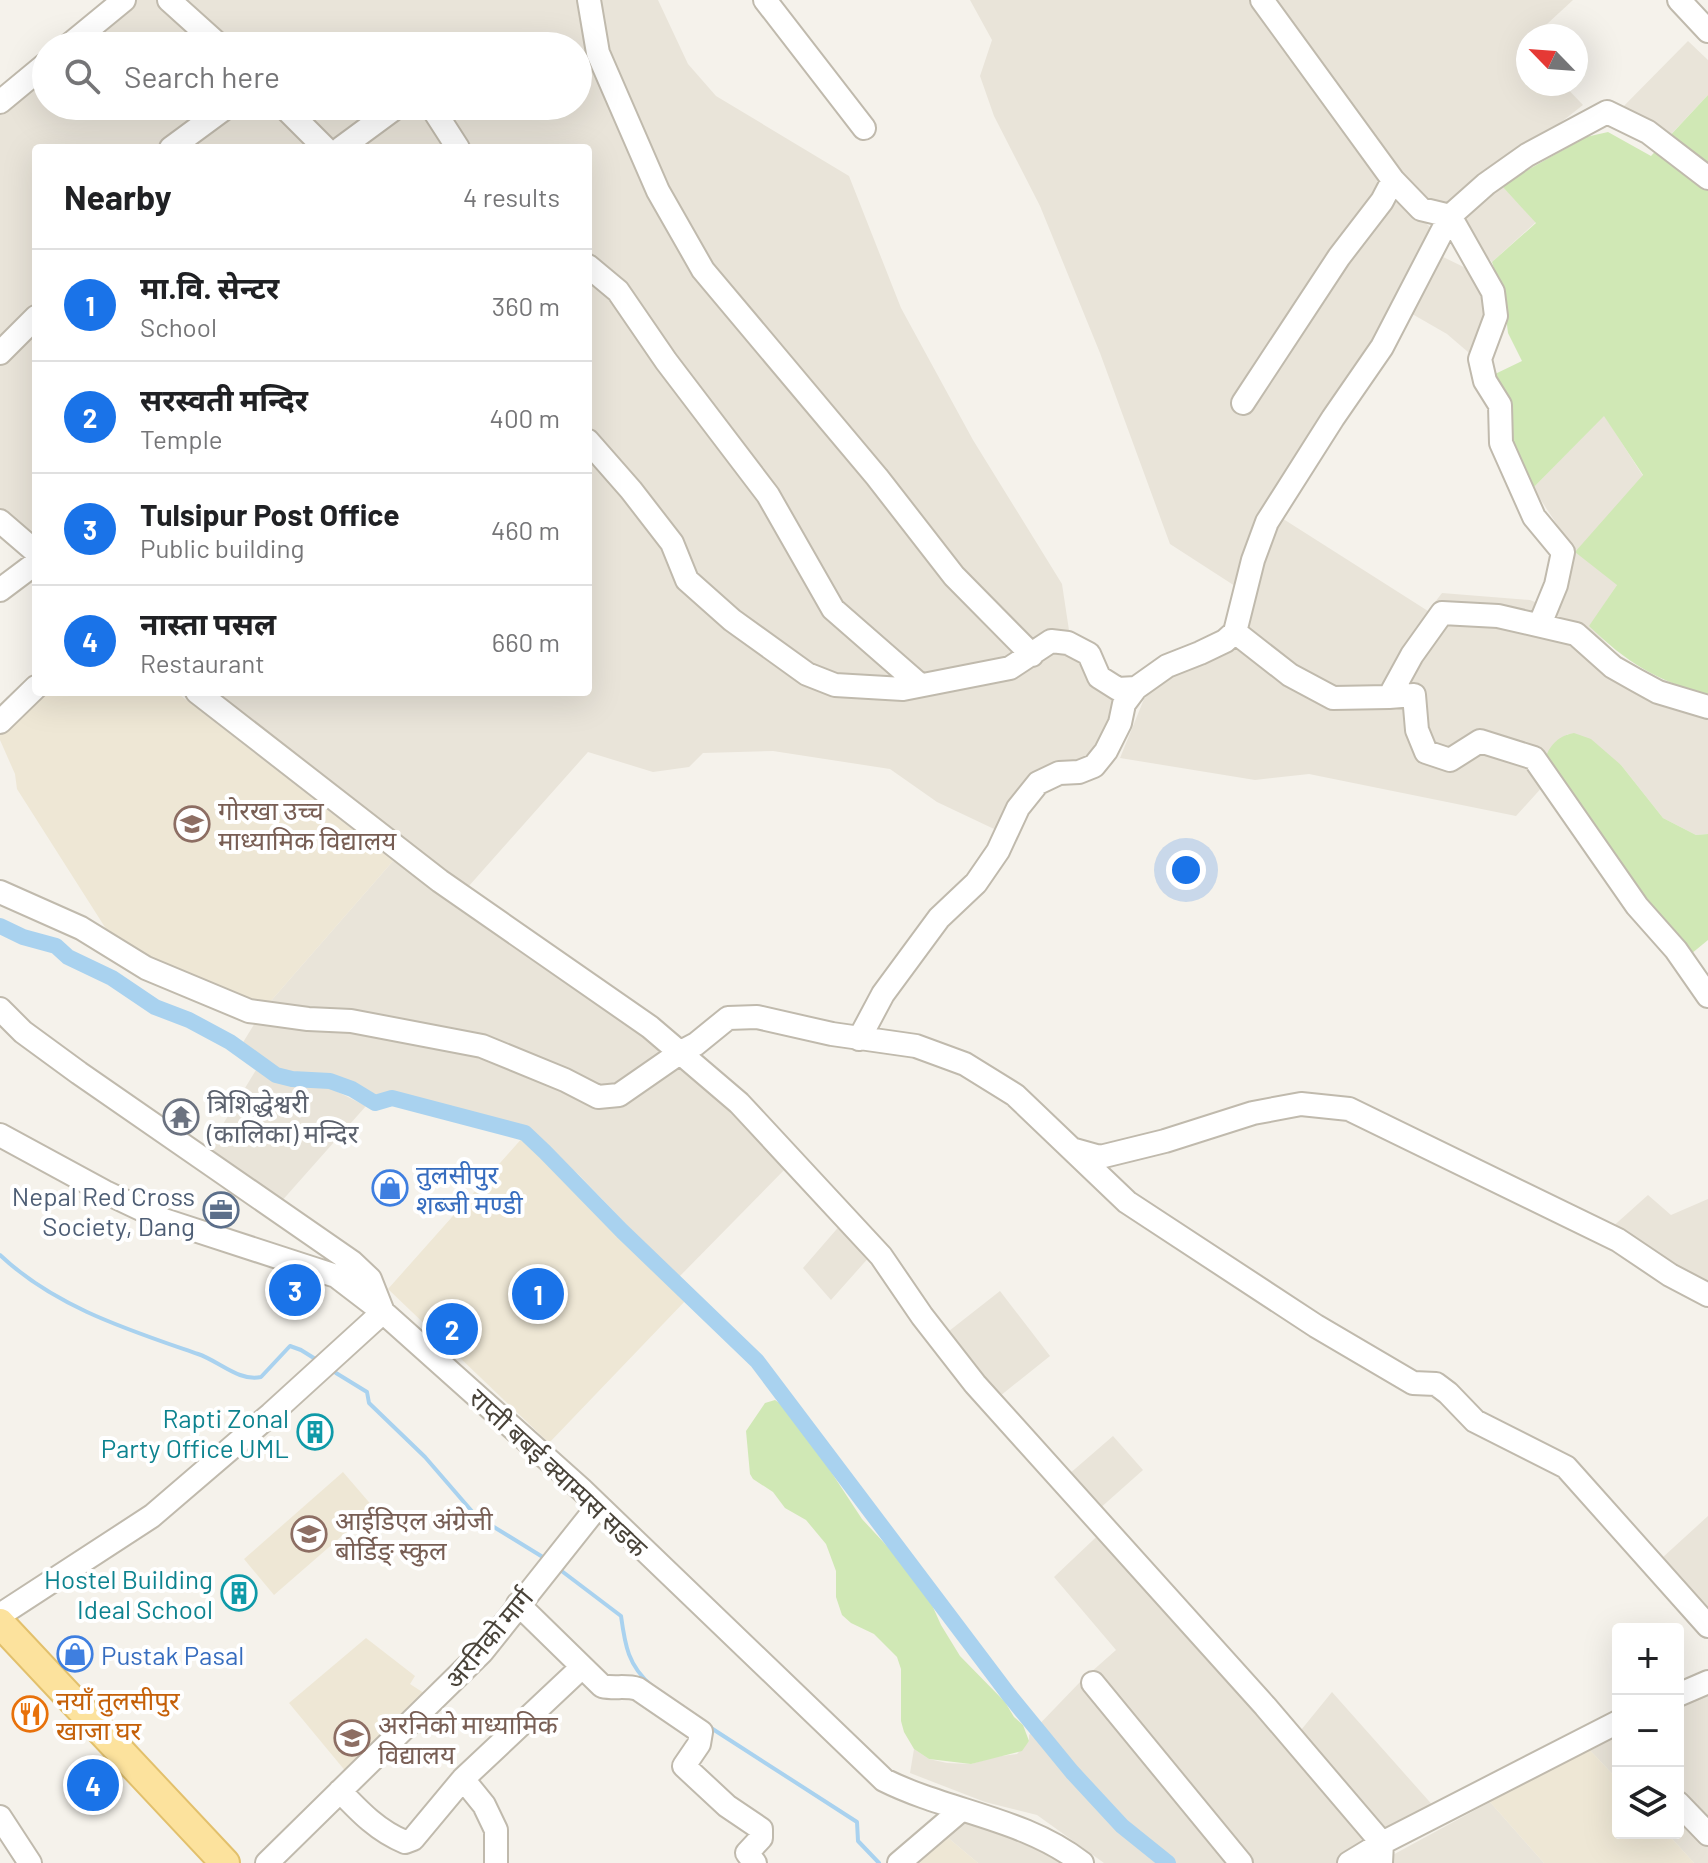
<!DOCTYPE html>
<meta charset="utf-8">
<style>
:root{--surface:#fff;--page:#f2f2f2;--text:#202124;--muted:#757577;--line:#e0e0e0;--accent:#1a73e8}
body{margin:0;font-family:Barlow,"Noto Sans Devanagari",sans-serif;background:var(--page);color:var(--text)}
.controls{position:absolute;right:24px;bottom:24px;display:grid;overflow:hidden;border-radius:8px;box-shadow:0 8px 32px #0002}
.controls button{width:72px;height:72px;display:grid;place-items:center;padding:0;border:0;border-bottom:2px solid var(--line);background:var(--surface);color:var(--text);font:40px sans-serif}
.compass{position:absolute;left:1516px;top:24px;width:72px;height:72px;border-radius:50%;background:var(--surface);box-shadow:0 8px 32px #0002;rotate:295deg}
.you{position:absolute;left:1186px;top:870px;width:28px;height:28px;margin:-20px;border:6px solid #fff;border-radius:50%;background:#1a73e8;box-shadow:0 0 0 12px #1a73e833}
.badge{display:grid;place-items:center;width:52px;height:52px;border-radius:50%;background:var(--accent);color:#fff;font-size:26px;font-weight:700}
.pin{position:absolute;translate:-50% -50%;border:4px solid #fff;box-shadow:0 2px 8px #0006}
.list{margin:0;padding:0;list-style:none}
h2{display:flex;justify-content:space-between;align-items:center;height:104px;margin:0;padding:0 32px;font-size:34px}
h2 small{font-size:26px;font-weight:400;color:var(--muted)}
.list li{display:grid;grid-template-columns:52px 1fr auto;gap:24px;align-items:center;box-sizing:border-box;height:112px;padding:0 32px;border-top:2px solid var(--line)}
.list b{display:block;font-size:30px;white-space:nowrap}
.list p{margin:0;font-size:26px;white-space:nowrap;color:var(--muted)}
.list em{font-size:26px;font-style:normal;color:var(--muted)}
.icon{flex:none;width:44px;height:44px;fill:none;stroke:currentColor;stroke-width:2;stroke-linecap:round;stroke-linejoin:round}
.map{position:relative;flex:none;width:1708px;height:1863px;overflow:hidden}
.search{position:absolute;background:var(--surface);box-shadow:0 8px 32px #0002;left:32px;top:32px;width:560px;height:88px;display:flex;align-items:center;gap:20px;box-sizing:border-box;padding:0 28px;border-radius:44px;color:var(--muted);font-size:30px}
.panel{position:absolute;background:var(--surface);box-shadow:0 8px 32px #0002;left:32px;top:144px;width:560px;height:552px;border-radius:8px}
.map>svg:first-child{display:block}
.residential{fill:#e9e4d9}
.education{fill:#eee7d5}
.green{fill:#d0e8b5}
.lines{fill:none;stroke-linecap:round;stroke-linejoin:round}
.stream{stroke:#a9d2ef;stroke-width:4}
.canal{stroke:#a9d2ef;stroke-width:16}
.minor-casing{stroke:#c0baad;stroke-width:26}
.major-casing{stroke:#e2c06c;stroke-width:32}
.minor{stroke:#fff;stroke-width:22}
.major{stroke:#fce29d;stroke-width:28}
.labels{text-anchor:middle;dominant-baseline:central;stroke-width:8;stroke-linejoin:round;paint-order:stroke}
.education-label{font-size:26px;fill:#785e54;stroke:#fff;text-anchor:start}
.worship-label{font-size:26px;fill:#5b616d;stroke:#fff;text-anchor:start}
.shop-label{font-size:26px;fill:#366cbe;stroke:#fff;text-anchor:start}
.service-label{font-size:26px;fill:#4e5e75;stroke:#fff;text-anchor:end}
.culture-label{font-size:26px;fill:#0d838f;stroke:#fff;text-anchor:end}
.street-label{font-size:26px;fill:#494339;stroke:#fff}
.food-label{font-size:26px;fill:#c56008;stroke:#fff;text-anchor:start}
</style>
<div class="map">
<svg width="1708" height="1863" viewBox="0 0 1708 1863">
<rect width="100%" height="100%" fill="#f5f2eb"/>
<path class="residential" d="M133 0H156L206 46H76Z
M180 0H658L688 64 716 96 849 176 901 308 973 440 1062 584 1070 637 1007 662 902 682 837 678 810 668 693 576 588 431V148H334L292 106H578V46H230Z
M970 0H1255L1383 181 1433 230 1370 353 1259 525 1241 559 1235 586 1170 544 1100 353 1040 206 994 116 980 76 992 40Z
M1267 0H1573L1534 36H1528L1525 45 1528 49V84H1563L1583 105 1450 209 1424 205Z
M1688 41 1708 60V95L1659 147 1613 117Z
M46 72V106H269L310 148H36V546L0 513V111Z
M1501 185 1536 222 1492 262 1455 221Z
M1437 254 1476 273 1490 292 1475 358 1447 334 1407 311Z
M1604 415 1643 476 1617 585 1590 626 1616 653 1636 666 1661 679 1708 694V834L1696 835 1663 818 1621 765 1568 734 1553 744 1545 784 1516 816 1309 774 1255 780 1120 758 1144 699 1169 670 1230 644 1277 515 1428 611 1442 593 1530 600 1550 608 1575 552 1533 488Z
M588 448 627 494 684 582 806 676 903 690 1068 646 1122 696 1093 761 1058 767 1011 837 937 802 890 769 773 751 703 753 689 767 653 772 588 752 468 887 415 858 203 692H588Z
M393 861 668 1052 788 1166 678 1278 578 1174 528 1132 393 1098H378L338 1078 279 1071 242 1044 263 1010Z
M256 1070 293 1085H324L366 1106 280 1203 206 1152Z
M1648 1195 1671 1215 1708 1199V1301L1600 1238Z
M842 1223 871 1255 831 1300 803 1268Z
M1000 1291 1050 1356 1000 1396 949 1331Z
M1113 1436 1143 1470 1098 1510 1068 1475Z
M1708 1516V1607L1662 1558Z
M1110 1524 1297 1735 1332 1692 1436 1809 1340 1863H1104L1037 1815 985 1802 910 1773 914 1749 929 1759 947 1763 971 1764 994 1757 1017 1754 1029 1741V1735L1081 1681 1116 1650 1054 1577Z
M1708 1686V1863H1694L1667 1833H1678V1698Z
M1618 1727V1780L1586 1746Z
M1490 1802 1544 1863H1378Z
M964 1813 1077 1863H978L946 1836Z"/>
<path class="education" d="M36 692H176L393 861 263 1010 104 938 108 932 17 789 15 774 0 740V728Z
M524 1136 687 1299 549 1443 388 1289Z
M343 1472 374 1508 274 1595 244 1559Z
M366 1638 415 1676 410 1684 430 1697 347 1773 289 1703Z
M1586 1746 1618 1780V1833H1667L1694 1863H1544L1490 1802Z
M946 1836 978 1863H913Z"/>
<path class="green" d="M1708 95V694C1658 682 1626 662 1589 626L1617 585 1575 552 1643 475 1604 416 1533 488 1517 463 1493 375 1522 361 1508 333 1504 300 1492 262 1536 223 1501 185 1586 137 1608 132 1651 156Z
M1574 733 1591 739 1621 765 1663 818 1696 835 1708 834V940L1680 963 1544 766C1546 749 1556 736 1574 733Z
M775 1400 785 1407 820 1455 862 1519 910 1571 928 1596 941 1625 960 1656 1005 1702 1014 1717 1023 1725 1029 1741 1022 1751 971 1764 929 1759 914 1749 904 1732 901 1721V1669L897 1657 874 1634 851 1623 842 1615 836 1597V1571L826 1544 806 1520 785 1508 773 1492 753 1479 750 1474 746 1431 765 1403Z"/>
<g class="lines">
<path class="stream" d="M0 1255C55 1307 129 1330 198 1354 219 1361 239 1382 261 1377L290 1346 301 1350 317 1360
M336 1373 367 1392 369 1403 425 1457 476 1516 546 1559
M559 1569 621 1616C625 1645 628 1666 652 1686
M708 1726 857 1822 858 1841 879 1863"/>
<path class="canal" d="M0 926 23 937 56 946 68 957 112 978 155 1007 189 1020 230 1042 276 1075 292 1079 330 1081 352 1089 375 1103 392 1098 525 1133 545 1152 622 1231 757 1361 1009 1695 1072 1772 1122 1826 1168 1863"/>
<defs>
<path id="minor" d="M169 0 220 46
M589 0 598 53 658 191 703 270 877 477 954 576 1032 655
M765 0 864 128
M1262 0 1393 180 1421 209 1450 216 1493 292 1496 316 1480 359 1485 381 1500 405 1501 443 1534 517 1563 552 1556 585 1540 624
M1679 0 1708 31
M68 46 124 0
M0 102 46 64
M283 106 325 148
M431 106 458 148
M171 148 228 106
M341 148 398 106
M588 266 618 291 666 361 768 495 833 609 920 685
M0 353 36 317
M1243 403 1339 257 1382 201 1393 180
M588 441 631 490 672 543 687 580 732 620 807 674 835 685 903 689 1010 668 1051 641 1068 643 1089 654 1099 677 1118 689 1136 688
M0 521 36 552
M0 590 36 563
M1235 632 1290 675 1333 698 1389 697 1412 655 1442 613 1498 616 1576 634 1613 667 1636 680 1658 692 1708 707
M197 692 440 881 650 1027 739 1103 881 1256 922 1316 975 1384 1265 1706 1382 1843 1381 1863
M1389 697 1414 695 1417 730 1426 752 1450 760 1480 741 1534 758 1637 906 1676 950 1708 996
M0 722 36 687
M0 892 81 928 146 968 249 1011 308 1019 351 1021 482 1046 565 1080 598 1097 619 1095 681 1052 696 1044 728 1018 757 1017 832 1034 916 1046 965 1064 1015 1095 1127 1202 1316 1326 1413 1383 1436 1384 1448 1393 1475 1421 1566 1467 1708 1626
M0 1009 23 1032 79 1073 352 1262 370 1279 383 1312 271 1414 152 1516 0 1615
M859 1039 883 994 939 918 976 883 998 851 1018 808 1038 783 1059 773 1079 772 1094 766 1106 751 1120 723 1124 704 1136 688 1167 666 1200 653 1225 641 1235 632 1253 560 1267 522 1333 418 1382 347 1450 216 1486 184 1527 155 1607 112 1648 132 1708 178
M0 1135 105 1192 164 1220 336 1276 383 1312 581 1489 884 1780C948 1812 1024 1818 1082 1863
M1075 1150 1100 1157 1165 1141 1253 1113 1301 1104 1349 1109 1618 1240 1670 1275 1708 1295
M518 1604 602 1686C615 1689 625 1685 638 1689L701 1732 699 1744 684 1766 727 1806 761 1829V1838L747 1853 755 1863
M1093 1683 1241 1863
M1678 1695 1708 1682
M463 1779 484 1805 496 1830V1863
M340 1791C360 1812 378 1831 405 1842L413 1839 463 1779 581 1668
M1678 1803 1708 1834
M0 1817 30 1863
M267 1863 482 1652 598 1506
M899 1863 961 1810
M1349 1863 1382 1843 1618 1722"/>
<path id="major" d="M0 1623 225 1863"/>
</defs>
<use href="#minor" class="minor-casing"/>
<use href="#major" class="major-casing"/>
<use href="#minor" class="minor"/>
<use href="#major" class="major"/>
</g>
<defs>
<symbol id="school-ring" viewBox="-11 -11 22 22"><circle r="9.5" fill="#fff" stroke="#8d6e63" stroke-width="1.5"/><path d="M0-5L7-2L0 1L-7-2ZM-4 1L0 2.5L4 1V4Q0 6-4 4Z" fill="#8d6e63"/></symbol>
<symbol id="temple-ring" viewBox="-11 -11 22 22"><circle r="9.5" fill="#fff" stroke="#6b7280" stroke-width="1.5"/><path d="M0-6L5-2H3V0L6.5 2.5H4V6H1.5V3h-3V6H-4V2.5H-6.5L-3 0V-2H-5Z" fill="#6b7280"/></symbol>
<symbol id="shop-ring" viewBox="-11 -11 22 22"><circle r="9.5" fill="#fff" stroke="#3f7fe0" stroke-width="1.5"/><path d="M-5-2.5h2.3a2.7 3.5 0 0 1 5.4 0H5L5.5 6h-11ZM-1.5-2.5h3a1.5 2.3 0 0 0-3 0Z" fill="#3f7fe0"/></symbol>
<symbol id="office-ring" viewBox="-11 -11 22 22"><circle r="9.5" fill="#fff" stroke="#5c6f8a" stroke-width="1.5"/><path d="M-6-3h4V-5.5h4V-3h4V5H-6ZM-1-4.5V-3h2v-1.5ZM-6 0V1H6V0Z" fill="#5c6f8a"/></symbol>
<symbol id="building-ring" viewBox="-11 -11 22 22"><circle r="9.5" fill="#fff" stroke="#0f9aa8" stroke-width="1.5"/><path d="M-4-6H4V6H1V3H-1V6H-4ZM-2.5-4.3h1.7v1.8h-1.7ZM.8-4.3h1.7v1.8H.8ZM-2.5-1h1.7V.8h-1.7ZM.8-1h1.7V.8H.8Z" fill="#0f9aa8"/></symbol>
<symbol id="restaurant-ring" viewBox="-11 -11 22 22"><circle r="9.5" fill="#fff" stroke="#e8710a" stroke-width="1.5"/><path d="M-5-6h1v4h1v-4h1v4h1v-4h1v5L-1.5 .5V6h-2V.5L-5-1ZM5-6V6H3V1.5H1.5Q1.5-4 5-6Z" fill="#e8710a"/></symbol>
</defs>
<g fill-rule="evenodd">
<use href="#school-ring" x="172" y="804" width="40" height="40"/>
<use href="#temple-ring" x="161" y="1097" width="40" height="40"/>
<use href="#shop-ring" x="370" y="1168" width="40" height="40"/>
<use href="#office-ring" x="201" y="1190" width="40" height="40"/>
<use href="#building-ring" x="295" y="1412" width="40" height="40"/>
<use href="#school-ring" x="289" y="1514" width="40" height="40"/>
<use href="#building-ring" x="219" y="1573" width="40" height="40"/>
<use href="#shop-ring" x="55" y="1634" width="40" height="40"/>
<use href="#restaurant-ring" x="10" y="1694" width="40" height="40"/>
<use href="#school-ring" x="332" y="1718" width="40" height="40"/>
</g>
<g class="labels">
<g class="education-label">
<text x="218" y="809">गोरखा उच्च<tspan x="218" dy="30">माध्यामिक विद्यालय</tspan></text>
<text x="335" y="1519">आईडिएल अंग्रेजी<tspan x="335" dy="30">बोर्डिङ् स्कुल</tspan></text>
<text x="378" y="1723">अरनिको माध्यामिक<tspan x="378" dy="30">विद्यालय</tspan></text>
</g>
<g class="worship-label">
<text x="207" y="1102">त्रिशिद्धेश्वरी<tspan x="207" dy="30">(कालिका) मन्दिर</tspan></text>
</g>
<g class="shop-label">
<text x="416" y="1173">तुलसीपुर<tspan x="416" dy="30">शब्जी मण्डी</tspan></text>
<text x="101" y="1654">Pustak Pasal</text>
</g>
<g class="service-label">
<text x="195" y="1195">Nepal Red Cross<tspan x="195" dy="30">Society, Dang</tspan></text>
</g>
<g class="culture-label">
<text x="289" y="1417">Rapti Zonal<tspan x="289" dy="30">Party Office UML</tspan></text>
<text x="213" y="1578">Hostel Building<tspan x="213" dy="30">Ideal School</tspan></text>
</g>
<g class="street-label">
<text transform="translate(559 1472) rotate(43)">राप्ती बबई क्याम्पस सडक</text>
<text transform="translate(488 1638) rotate(-50)">अरनिको मार्ग</text>
</g>
<g class="food-label">
<text x="56" y="1699">नयाँ तुलसीपुर<tspan x="56" dy="30">खाजा घर</tspan></text>
</g>
</g>
</svg>
<div class="controls">
<button>+</button>
<button>−</button>
<button><svg class="icon" aria-label="layers" viewBox="0 0 24 24"><path d="M12 4l9 5-9 5-9-5zM3 14l9 5 9-5"/></svg></button>
</div>
<svg class="compass" viewBox="-18 -18 36 36"><path d="M0-13l5 13h-10z" fill="#e53935"/><path d="M0 13l5-13h-10z" fill="#757577"/></svg>
<div class="you"></div>
<div class="pin badge" style="left:538px;top:1294px">1</div>
<div class="pin badge" style="left:452px;top:1329px">2</div>
<div class="pin badge" style="left:295px;top:1290px">3</div>
<div class="pin badge" style="left:93px;top:1785px">4</div>
<div class="search"><svg class="icon" aria-label="search" viewBox="0 0 24 24"><circle cx="10" cy="10" r="6"/><path d="M15 15l6 6"/></svg>Search here</div>
<section class="panel">
<h2>Nearby<small>4 results</small></h2>
<ul class="list">
<li><span class="badge">1</span><div><b>मा.वि. सेन्टर</b><p>School</p></div><em>360 m</em></li>
<li><span class="badge">2</span><div><b>सरस्वती मन्दिर</b><p>Temple</p></div><em>400 m</em></li>
<li><span class="badge">3</span><div><b>Tulsipur Post Office</b><p>Public building</p></div><em>460 m</em></li>
<li><span class="badge">4</span><div><b>नास्ता पसल</b><p>Restaurant</p></div><em>660 m</em></li>
</ul>
</section>
</div>
